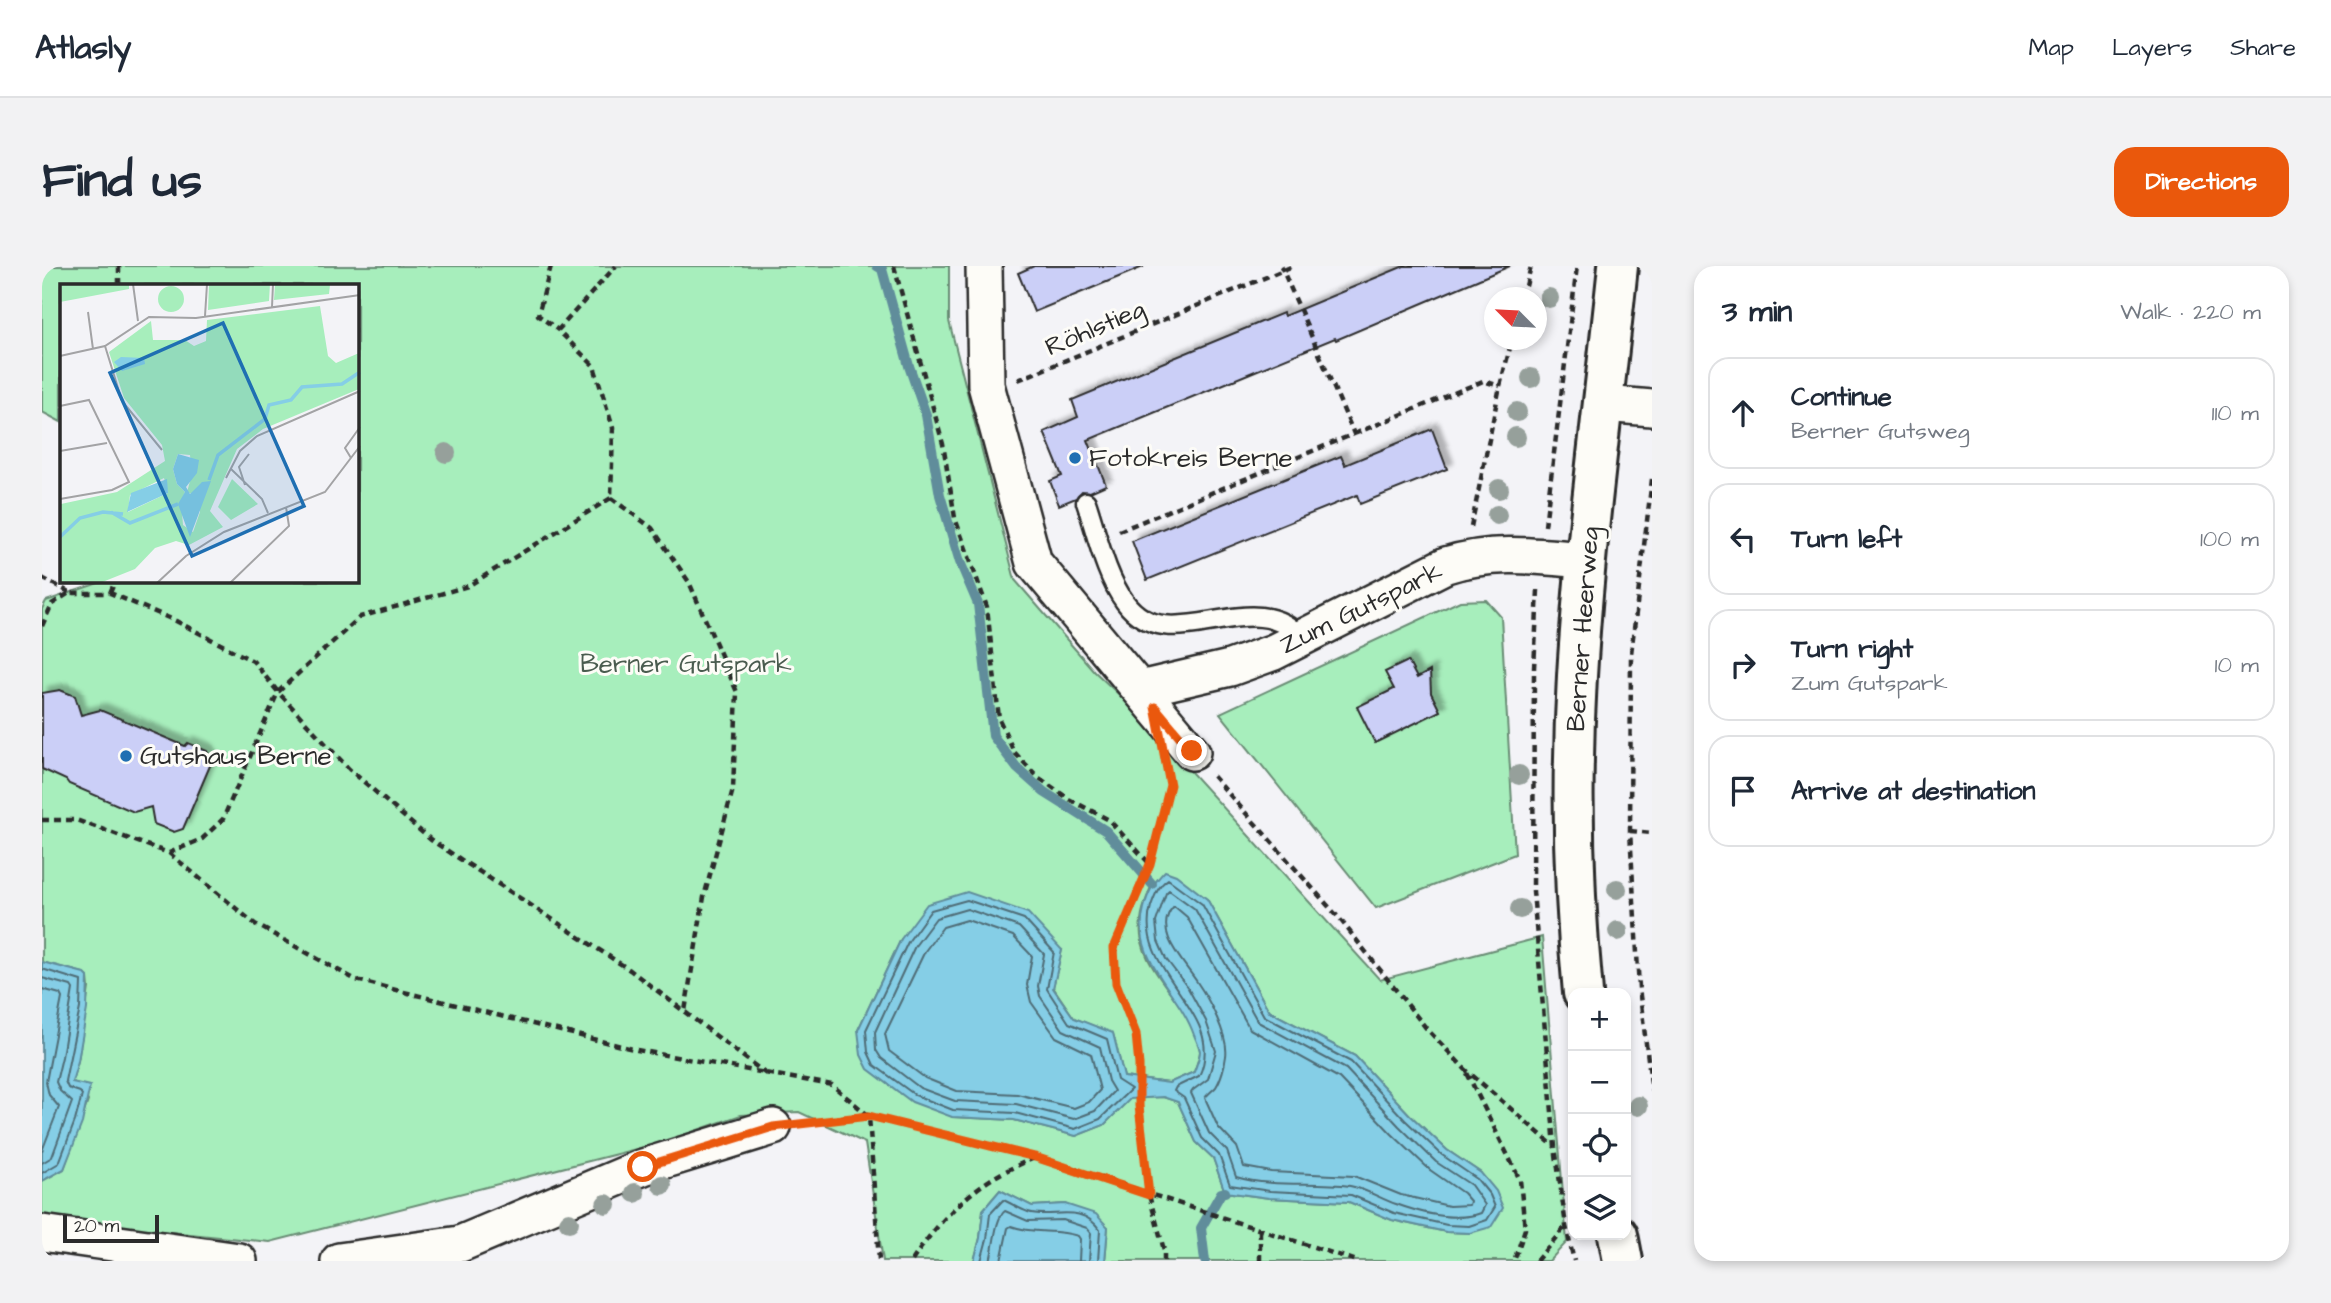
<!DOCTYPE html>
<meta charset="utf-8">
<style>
:root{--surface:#fff;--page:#f2f2f3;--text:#1f2937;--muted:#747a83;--line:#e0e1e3;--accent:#ea580c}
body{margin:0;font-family:"Architects Daughter",sans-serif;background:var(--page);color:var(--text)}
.controls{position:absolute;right:21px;bottom:21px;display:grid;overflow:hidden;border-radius:14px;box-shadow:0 4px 10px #0003}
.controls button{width:63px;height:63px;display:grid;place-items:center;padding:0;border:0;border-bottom:2px solid var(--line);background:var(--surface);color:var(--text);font:35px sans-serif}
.compass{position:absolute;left:1442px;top:21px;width:63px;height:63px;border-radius:50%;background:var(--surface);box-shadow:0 4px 10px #0003;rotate:294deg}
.scale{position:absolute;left:21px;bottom:18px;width:96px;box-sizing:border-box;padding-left:7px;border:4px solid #2b2b2b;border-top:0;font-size:19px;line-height:24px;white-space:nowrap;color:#2b2b2b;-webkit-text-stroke:5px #fdfcf7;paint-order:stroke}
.stop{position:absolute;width:21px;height:21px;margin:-16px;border:5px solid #ea580c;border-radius:50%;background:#fff}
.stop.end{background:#ea580c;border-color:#fff;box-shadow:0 2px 7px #0008}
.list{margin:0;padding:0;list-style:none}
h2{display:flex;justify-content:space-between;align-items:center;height:91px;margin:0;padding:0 28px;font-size:30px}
h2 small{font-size:23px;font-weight:400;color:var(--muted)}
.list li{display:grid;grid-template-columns:46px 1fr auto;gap:21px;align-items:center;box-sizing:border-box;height:112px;margin:0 14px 14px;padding:0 14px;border:2px solid var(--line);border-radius:21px}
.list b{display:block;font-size:26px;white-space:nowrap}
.list p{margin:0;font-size:23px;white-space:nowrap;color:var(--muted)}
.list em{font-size:23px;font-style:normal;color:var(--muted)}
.icon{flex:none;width:38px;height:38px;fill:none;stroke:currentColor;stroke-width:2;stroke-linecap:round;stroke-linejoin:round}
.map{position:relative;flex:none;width:1610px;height:995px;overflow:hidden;border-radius:21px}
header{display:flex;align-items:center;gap:42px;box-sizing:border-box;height:98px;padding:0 35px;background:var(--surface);border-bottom:2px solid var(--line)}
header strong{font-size:33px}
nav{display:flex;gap:38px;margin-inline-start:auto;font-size:24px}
.intro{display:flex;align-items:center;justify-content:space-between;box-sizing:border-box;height:168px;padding:0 42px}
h1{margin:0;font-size:49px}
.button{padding:18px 32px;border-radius:21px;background:var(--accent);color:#fff;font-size:24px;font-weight:700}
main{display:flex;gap:42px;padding:0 42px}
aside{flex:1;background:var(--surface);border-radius:21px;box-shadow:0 4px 10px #0003}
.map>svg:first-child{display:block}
.green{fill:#a7eebc;stroke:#698c74;stroke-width:2;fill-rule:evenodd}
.water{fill:#85cee6;stroke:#618d9b;stroke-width:2}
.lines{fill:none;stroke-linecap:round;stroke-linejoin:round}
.shore{stroke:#4f6c76;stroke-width:2}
.stream{stroke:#618d9b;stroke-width:10}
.building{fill:#cbcff7;stroke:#2b2b2b;stroke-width:2;filter:url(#shadow)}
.service-casing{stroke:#2b2b2b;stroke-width:23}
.minor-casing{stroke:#2b2b2b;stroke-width:40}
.secondary-casing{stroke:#2b2b2b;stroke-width:44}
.path{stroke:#2b2b2b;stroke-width:4.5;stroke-dasharray:7 5;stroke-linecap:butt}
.service{stroke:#fdfcf7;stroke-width:18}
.minor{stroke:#fdfcf7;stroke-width:35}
.secondary{stroke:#fdfcf7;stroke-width:38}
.tree{fill:#96a09b}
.route{stroke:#ea580c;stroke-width:9}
.poi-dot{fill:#1f6fb2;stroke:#fdfcf7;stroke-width:2.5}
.labels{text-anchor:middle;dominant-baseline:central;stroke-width:6;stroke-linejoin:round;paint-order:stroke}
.street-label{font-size:26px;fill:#2b2b2b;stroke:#fdfcf7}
.poi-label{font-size:26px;fill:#2b2b2b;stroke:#fdfcf7;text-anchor:start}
.park-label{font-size:26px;fill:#4a5c4f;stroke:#fdfcf7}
.inset-river{fill:none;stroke:#85cee6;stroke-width:3.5}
.inset-road{fill:none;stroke:#a3a3a5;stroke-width:2}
.view{fill:#1f6fb2;fill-opacity:0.15;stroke:#1f6fb2;stroke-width:3.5}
.inset-edge{fill:none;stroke:#2b2b2b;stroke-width:3.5}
</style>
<header>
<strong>Atlasly</strong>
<nav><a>Map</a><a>Layers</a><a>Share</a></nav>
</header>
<div class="intro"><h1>Find us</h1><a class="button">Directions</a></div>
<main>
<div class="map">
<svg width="1610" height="995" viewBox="0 0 1610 995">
<defs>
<filter id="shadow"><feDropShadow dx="6" dy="-6" stdDeviation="2" flood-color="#0004"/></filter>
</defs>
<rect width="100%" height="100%" fill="#f3f3f7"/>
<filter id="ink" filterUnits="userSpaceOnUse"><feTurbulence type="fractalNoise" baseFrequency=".0143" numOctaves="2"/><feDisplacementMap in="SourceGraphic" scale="14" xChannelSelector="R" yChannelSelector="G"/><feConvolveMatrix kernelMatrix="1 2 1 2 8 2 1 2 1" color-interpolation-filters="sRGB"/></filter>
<g filter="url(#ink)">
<path class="green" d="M0 0H907V55L973 314 1052 405 1090 441 1338 714 1500 671 1525 976 1507 995H1063L1066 961 1023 938 990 940 958 924 941 944 938 972 932 995H841L823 877 757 846 699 849 618 877 228 976 0 953V915L22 903 46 835 37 818 29 816 36 795 47 722 46 711 41 707 0 696V343L4 335 62 315H315V19H19V156L0 146ZM1110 618 1165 633 1227 745 1313 790 1368 849 1405 884 1439 907 1428 967 1404 966 1350 954 1307 936 1227 932 1183 926 1171 892 1154 876 1136 836 1121 831 1088 832 1062 859 1034 870 972 854 910 851 816 764 859 673 1020 684 1011 721 1032 752 1071 768 1082 811 1127 817 1152 806C1154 799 1158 791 1158 785 1152 736 1092 705 1099 654 1100 642 1106 629 1110 618Z
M1444 334 1459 351 1473 588 1334 642 1178 447 1418 335Z"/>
<path class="water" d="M1123 605 1134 609 1165 633 1227 745 1313 790 1368 849 1405 884 1439 907 1454 925 1461 942 1449 961 1428 967 1404 966 1350 954 1307 936 1227 932 1183 926 1171 892 1154 876 1136 836 1121 831 1088 833 1062 859 1034 870 972 854 910 851 870 836 826 803 819 789 816 764 859 673 885 638 925 626 986 647 1020 684 1011 722 1032 752 1071 767 1082 811 1127 817 1152 806C1154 800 1158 791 1158 785 1157 780 1154 774 1152 769 1137 725 1088 693 1102 642 1106 626 1112 616 1123 605Z
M0 696 42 707 46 711 45 743 36 795 30 816 48 820 40 857 22 903 0 915Z
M958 924 990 940 1023 938 1054 948 1066 961 1063 995H932L938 972 941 944Z"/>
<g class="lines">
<path class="shore" d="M1126 613 1160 638 1222 750 1309 796 1363 854 1400 889 1435 913 1448 929 1453 941 1445 954 1427 960 1405 959 1352 947 1309 929 1228 925 1188 919 1177 889 1160 872 1142 832 1132 825 1134 821 1157 810C1187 746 1090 707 1109 640 1113 629 1116 620 1126 613Z
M1127 624 1153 643 1216 756 1304 803 1357 860 1394 896 1429 919 1443 939 1439 947C1414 956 1379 947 1354 938 1339 933 1324 923 1308 920 1271 915 1231 922 1194 911L1185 885 1167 867 1149 827 1151 824 1166 813 1174 785 1164 755 1146 722 1124 693 1116 675 1114 656 1124 627Z
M925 634 982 653 1012 686 1005 723 1027 757 1065 773 1075 814 1089 823 1058 853 1033 863 973 847 911 844 873 829 832 799 826 786 824 764 866 676 889 644Z
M1132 640 1145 651 1208 763 1297 812 1350 868 1388 904 1421 927 1428 935 1427 939 1407 940 1359 929 1312 910 1229 906 1202 901 1195 881 1176 861 1163 832C1166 828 1170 825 1174 821 1179 813 1183 799 1184 790 1187 770 1166 732 1155 716 1142 696 1109 664 1132 640Z
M925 643 977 661 1002 688 996 720 998 730 1021 764 1058 781 1066 815 1072 825 1053 845 1032 853 974 838 913 835 878 822 839 792 834 784 833 766 873 680 894 652Z
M925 654 971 670 990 690 985 719 989 736 1014 771 1049 788 1058 824 1047 836 1032 842 975 828 915 825 883 812 847 785 843 768 883 685 901 661Z
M0 703 39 715 38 742 23 815 26 822 38 826 40 829 33 855 17 897 0 907
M0 712 29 720 31 723 20 791 14 816 18 825 30 836 10 891 0 897
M0 723 18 728 20 732 4 816 7 829 17 841 0 885
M939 995 945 973 948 948 961 934C969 937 977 943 986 946 1009 954 1038 935 1058 964L1056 995
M948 995C952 981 953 952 963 945L986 955 1021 954 1045 962 1049 967 1047 995
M959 995 966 962 969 960C993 969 1013 962 1036 970L1038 973 1037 995"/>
<path class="stream" d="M835 0 840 3 867 100 884 149 898 229 918 296 936 338 951 470 975 502 1002 526 1064 565 1110 618
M1163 995 1159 962 1179 927 1183 926"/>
</g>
<path class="building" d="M992 0H1101V1L992 46 976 7Z
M1362 0H1468L1294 74 1293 72 1046 174 1064 219 1048 226 1040 225 1034 232 1017 239 1008 215 1020 210 1002 166 1036 151 1030 134 1241 47 1242 50Z
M1390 163 1405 203 1318 238 1315 229 1105 314 1090 275 1299 190 1303 199Z
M1366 395 1375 412 1388 405 1389 427 1398 445 1333 477 1315 441 1352 423 1343 406Z
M18 424 33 430 39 449 58 444 143 480 146 477 165 485 170 495 141 563 132 566 112 558 109 541 92 546 27 518 24 514 0 503V427Z"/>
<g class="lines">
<defs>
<path id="service" d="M1044 236C1055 268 1063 309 1083 336 1128 397 1212 314 1260 373"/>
<path id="minor" d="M942 0 944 119 992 297 1150 486
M1562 138 1610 142
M1098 423 1188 402 1232 386 1404 299C1450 284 1496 290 1543 294
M0 967 197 995
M297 995 418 978 601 901 731 861"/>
<path id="secondary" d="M1541 727C1531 623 1529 515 1535 410 1543 273 1562 137 1576 0
M1576 969 1581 995"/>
</defs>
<use href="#service" class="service-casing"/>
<use href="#minor" class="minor-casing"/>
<use href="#secondary" class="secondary-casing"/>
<path class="path" d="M509 0 496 49 516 64
M852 0 901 178 913 252 945 341 957 453 972 486 996 511 1027 533 1067 554 1108 598
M77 19V0
M1481 32 1489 0
M976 114 1251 0
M1312 168 1441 115 1458 120
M1610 213 1589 388 1588 565 1597 722 1610 825
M569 232 610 262 647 316 695 426 691 523 662 631 643 745
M1503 260 1535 0
M1429 261 1458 120 1470 74
M1077 265 1312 168 1239 0
M0 312 27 326
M1496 324 1492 402 1491 625 1513 881 1524 960 1532 995
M68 327 73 315
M0 360 10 338 27 327H68L134 355 211 395 236 426 307 503 389 574 588 704 724 808
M1171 510 1297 652 1384 762 1423 803 1513 881
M0 554H34L127 587 160 573 181 553 236 426 318 351 426 320 569 232 571 162 552 100 516 64 574 0
M1588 565 1610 567
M127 587 213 658 314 714 595 784 790 819 827 850 837 995
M1425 807 1478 914 1483 963 1472 995
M763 857 827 850 993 891 1315 995
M870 995C891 962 923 927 958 908 969 902 981 897 992 892
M1122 995V984L1107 929 1097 840V799L1094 768 1074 717 1072 682 1108 598 1128 519 1127 511
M1218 995V965
M1494 995 1523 961"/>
<use href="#service" class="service"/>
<use href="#minor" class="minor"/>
<use href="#secondary" class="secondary"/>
</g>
<g class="tree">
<circle cx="1507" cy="32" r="10"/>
<circle cx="1489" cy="112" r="10"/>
<circle cx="1475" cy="146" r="10"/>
<circle cx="1474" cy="171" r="10"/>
<circle cx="404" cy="187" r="10"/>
<circle cx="1457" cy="223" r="10"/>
<circle cx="1455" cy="249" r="10"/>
<circle cx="1477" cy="509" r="10"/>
<circle cx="1575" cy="623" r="10"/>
<circle cx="1478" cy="643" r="10"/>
<circle cx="1576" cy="665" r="10"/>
<circle cx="1596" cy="840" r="10"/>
<circle cx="620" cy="919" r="10"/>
<circle cx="593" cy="927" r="10"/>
<circle cx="564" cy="938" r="10"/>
<circle cx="527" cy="956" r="10"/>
</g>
</g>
<g class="lines" filter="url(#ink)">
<path class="route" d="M601 901 731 861 827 850 993 891 1107 929 1097 840V799L1094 768 1074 717 1072 682 1108 598 1128 519 1113 441 1150 485"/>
</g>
<g class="poi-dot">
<circle cx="1033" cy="192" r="7"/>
<circle cx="84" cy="490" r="7"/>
</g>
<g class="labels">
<g class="street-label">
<text transform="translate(1053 62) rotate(-23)">Röhlstieg</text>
<text transform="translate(1319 342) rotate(-26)">Zum Gutspark</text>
<text transform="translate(1541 363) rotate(-86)">Berner Heerweg</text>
</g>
<g class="poi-label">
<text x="1047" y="192">Fotokreis Berne</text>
<text x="98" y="490">Gutshaus Berne</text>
</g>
<g class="park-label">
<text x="644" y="398">Berner Gutspark</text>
</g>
</g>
<g transform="translate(18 18)">
<rect width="299" height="299" fill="#f3f3f7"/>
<path d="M0 0H69V5L0 18ZM149 0H210L209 17 148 26ZM215 0H276L270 1 269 10 214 16ZM98 15a13 13 0 1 1 26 0a13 13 0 1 1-26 0ZM260 22 268 72 276 79 299 69V105L203 145 177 165 150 227 163 243 129 261 116 257 95 264 75 285 40 299H0L1 220 57 208 105 177 102 161 64 114 49 68 91 37 93 56H125L134 62 146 57 147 36ZM118 170 130 171 132 190 127 208 132 210 140 201V228L133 248 123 241 121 217 125 208 117 200 113 185ZM104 194 108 209 68 228 70 211ZM172 195 198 220 171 236 158 223Z" fill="#a7eebc" fill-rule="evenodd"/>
<path d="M61 73 84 74 85 80 62 87 54 78ZM118 170 139 176 137 189 126 203 130 210 142 198 151 197 130 253 118 220 125 208 117 200 113 185ZM107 195 108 209 67 228 71 209Z" fill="#85cee6"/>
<path class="inset-river" d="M149 196 158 171 205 135 209 121 231 116 242 103 282 100 300 88M51 228 70 239 118 220M0 253 20 234 43 228 63 230"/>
<path class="inset-road" d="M73 0 78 37M212 23 213 0M28 28 33 65M145 32 147 0M45 62 62 117 102 166M0 72 45 62 89 33 136 34 300 11M0 122 29 116 69 198 52 206 0 215M0 167 47 159M291 174 285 164 300 143M171 185 202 215 208 229M166 194 180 167 197 152 300 107M185 201 179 183 189 170M97 299 126 272 164 248 265 208 300 162M170 299 229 242 226 223"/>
<path class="view" d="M163 39 244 222 132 272 50 89Z"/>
<rect width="299" height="299" class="inset-edge"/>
</g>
</svg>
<div class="controls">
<button>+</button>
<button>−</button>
<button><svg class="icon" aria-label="locate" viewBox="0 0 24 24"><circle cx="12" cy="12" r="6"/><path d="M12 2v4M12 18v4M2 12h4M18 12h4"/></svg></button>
<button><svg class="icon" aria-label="layers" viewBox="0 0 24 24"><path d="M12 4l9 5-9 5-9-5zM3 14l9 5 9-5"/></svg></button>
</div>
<svg class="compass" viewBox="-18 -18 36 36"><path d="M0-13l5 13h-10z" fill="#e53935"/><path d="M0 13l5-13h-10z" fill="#747a83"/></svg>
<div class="scale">20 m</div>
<div class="stop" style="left:601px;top:901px"></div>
<div class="stop end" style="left:1150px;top:485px"></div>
</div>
<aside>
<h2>3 min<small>Walk · 220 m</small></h2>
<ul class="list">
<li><svg class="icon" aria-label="ahead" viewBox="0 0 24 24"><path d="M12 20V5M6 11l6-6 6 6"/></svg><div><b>Continue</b><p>Berner Gutsweg</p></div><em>110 m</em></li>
<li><svg class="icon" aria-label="left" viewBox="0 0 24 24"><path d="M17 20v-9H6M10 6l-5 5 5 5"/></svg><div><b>Turn left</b></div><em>100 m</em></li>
<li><svg class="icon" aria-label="right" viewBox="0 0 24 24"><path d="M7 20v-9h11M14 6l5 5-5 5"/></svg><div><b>Turn right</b><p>Zum Gutspark</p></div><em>10 m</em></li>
<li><svg class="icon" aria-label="arrive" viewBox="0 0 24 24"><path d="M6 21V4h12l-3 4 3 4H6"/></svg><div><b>Arrive at destination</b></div></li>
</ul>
</aside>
</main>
